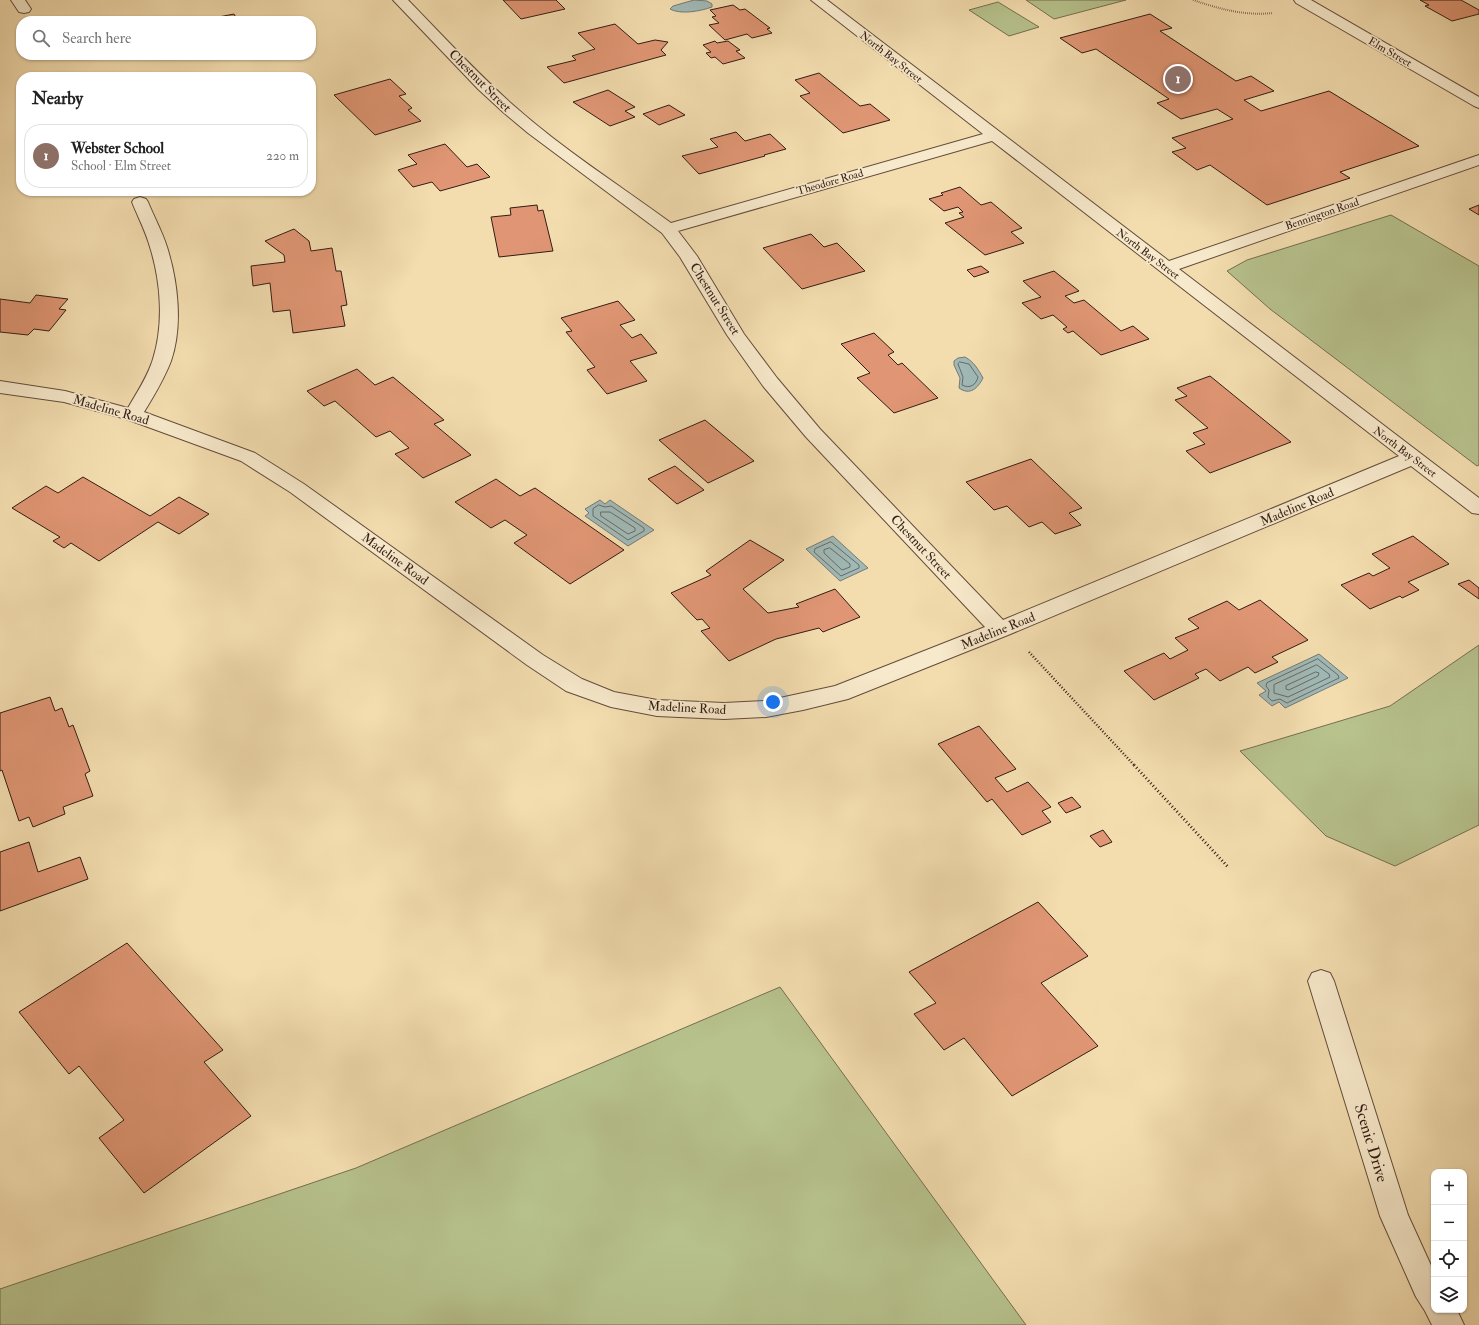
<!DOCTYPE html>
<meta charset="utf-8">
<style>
:root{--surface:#fff;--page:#f2f2f2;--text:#222;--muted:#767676;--line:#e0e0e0;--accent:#1a73e8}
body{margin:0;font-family:"IM FELL Double Pica",serif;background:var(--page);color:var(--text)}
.controls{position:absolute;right:12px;bottom:12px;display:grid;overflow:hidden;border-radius:8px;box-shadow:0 1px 3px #0004}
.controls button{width:36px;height:36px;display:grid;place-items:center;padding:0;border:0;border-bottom:1px solid var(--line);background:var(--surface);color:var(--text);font:20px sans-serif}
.you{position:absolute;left:773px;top:702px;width:14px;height:14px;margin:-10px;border:3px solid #fff;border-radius:50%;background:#1a73e8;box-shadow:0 0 0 6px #1a73e833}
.badge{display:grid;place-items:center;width:26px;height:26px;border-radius:50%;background:var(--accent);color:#fff;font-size:13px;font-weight:700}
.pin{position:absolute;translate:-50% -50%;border:2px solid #fff;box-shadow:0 1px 4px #0006}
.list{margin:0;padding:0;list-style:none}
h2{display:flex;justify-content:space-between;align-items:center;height:52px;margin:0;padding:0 16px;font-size:17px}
h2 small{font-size:13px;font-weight:400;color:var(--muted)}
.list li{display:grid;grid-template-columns:26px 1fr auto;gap:12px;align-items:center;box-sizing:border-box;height:64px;margin:0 8px 8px;padding:0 8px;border:1px solid var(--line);border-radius:16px}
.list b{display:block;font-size:15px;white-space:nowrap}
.list p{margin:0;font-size:13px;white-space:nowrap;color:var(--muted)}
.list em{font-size:13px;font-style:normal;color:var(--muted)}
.icon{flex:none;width:22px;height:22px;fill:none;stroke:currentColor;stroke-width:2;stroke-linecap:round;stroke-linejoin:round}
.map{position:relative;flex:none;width:1479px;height:1325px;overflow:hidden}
.search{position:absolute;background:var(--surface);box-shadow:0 1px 3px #0004;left:16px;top:16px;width:300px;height:44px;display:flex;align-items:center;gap:10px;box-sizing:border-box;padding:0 14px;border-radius:16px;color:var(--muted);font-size:15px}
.panel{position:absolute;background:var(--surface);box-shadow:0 1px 3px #0004;left:16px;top:72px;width:300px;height:124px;border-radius:16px}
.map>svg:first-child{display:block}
.green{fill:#b7c28d;stroke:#756f50}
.water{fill:#a0b9b6;stroke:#747a75}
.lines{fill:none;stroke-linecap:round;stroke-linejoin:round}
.shore{stroke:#6a6a65;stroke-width:1}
.building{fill:#e09674;stroke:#331c14}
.minor-casing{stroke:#634c3b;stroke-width:2}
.path-far2{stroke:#331c14;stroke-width:2;stroke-dasharray:0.5 1.5;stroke-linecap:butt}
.path-far1{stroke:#331c14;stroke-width:2.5;stroke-dasharray:1 2;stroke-linecap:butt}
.path{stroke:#331c14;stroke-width:3;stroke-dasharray:1 2.5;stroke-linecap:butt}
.minor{fill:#f7e9cb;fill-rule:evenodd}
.labels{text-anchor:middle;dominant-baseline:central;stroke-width:3.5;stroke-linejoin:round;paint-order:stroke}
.far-street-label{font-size:11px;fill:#331c14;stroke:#f7e9cb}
.street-label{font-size:13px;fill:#331c14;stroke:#f7e9cb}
.near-street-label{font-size:16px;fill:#331c14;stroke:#f7e9cb}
</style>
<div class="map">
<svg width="1479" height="1325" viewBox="0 0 1479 1325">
<rect width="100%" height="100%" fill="#f3ddaf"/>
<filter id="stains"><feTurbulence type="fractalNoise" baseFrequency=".005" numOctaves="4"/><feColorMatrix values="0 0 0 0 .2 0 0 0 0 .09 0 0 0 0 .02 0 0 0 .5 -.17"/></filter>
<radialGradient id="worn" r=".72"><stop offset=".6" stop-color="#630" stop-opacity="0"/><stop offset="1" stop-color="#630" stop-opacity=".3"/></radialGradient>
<path class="green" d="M1026 0H1126L1054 19Z
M998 2 1039 27 1009 36 969 10Z
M1391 215 1479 266V465L1477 466 1270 309 1227 271 1247 260Z
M1479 645V825L1395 866 1326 836 1240 751 1390 706Z
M780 987 1026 1325H0V1289L356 1168Z"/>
<path class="water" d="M694 0 707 1 712 4V7C701 11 681 15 670 9L673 6Z
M965 357C974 362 978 369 983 378 978 388 970 396 959 388L960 378 954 365V361L958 358Z
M600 500 605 504 610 500 654 530 628 546 585 516 589 513 585 509Z
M833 536 868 568 840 581 806 549Z
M1319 654 1348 678 1285 708 1279 702 1272 706 1259 695 1266 691 1257 683Z"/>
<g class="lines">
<path class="shore" d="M960 362 969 364 978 377C976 385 970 389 962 385L963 377 958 364Z
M599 505 605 507 611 506 644 528V531L628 540 593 516V509Z
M601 512H610L635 528V531L628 534 601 516Z
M831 542 859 565V568L841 576 814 552 815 549Z
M830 548 850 564V567L842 570 824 553V550Z
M1318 659 1338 675 1339 678 1287 703 1280 699 1272 701 1268 697 1269 690 1266 686 1267 683Z
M1317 665 1329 674 1330 677 1288 697 1274 693V685Z
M1316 672 1319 673 1318 676 1289 690 1286 689V686Z"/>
</g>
<path class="building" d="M503 0H556L565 9 521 19Z
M1420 0H1461L1479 10V14L1452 21 1425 6 1429 5Z
M733 5 740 10 745 9 770 28 767 29 772 33 752 38 747 34 725 40 709 25 719 23 712 17 716 16 710 10Z
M234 14 238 21 203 20Z
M1150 14 1172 28 1160 31 1236 81 1251 76 1274 91 1244 100 1261 111 1329 91 1419 146 1340 172 1350 178 1267 205 1210 165 1197 170 1172 152 1186 148 1172 138 1233 119 1217 109 1181 119 1157 103 1169 99 1096 49 1082 53 1060 38Z
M615 24 638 44 655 40 668 42 661 50 666 55 564 83 547 67 576 60 572 56 595 49 578 33Z
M715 41 717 43 728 41 740 50 736 51 745 58 723 64 715 57 711 58 706 53 711 52 703 45Z
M819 73 860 106 870 104 890 120 843 133 800 96 810 93 795 80Z
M390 79 406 94 399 96 412 108 408 110 421 121 375 135 334 95Z
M608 90 635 107 625 111 635 117 610 126 573 102Z
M669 105 685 115 659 125 643 114Z
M736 132 745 141 770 134 786 149 764 155 765 156 699 174 682 156 718 147 710 139Z
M445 144 467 167 477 164 490 177 440 191 432 182 413 187 398 170 417 164 408 155Z
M960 187 981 205 991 202 1022 228 1011 232 1024 243 985 255 945 223 964 217 959 213 963 212 958 207 944 211 929 199 943 195 941 193Z
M537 205 538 211 543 210 553 251 499 257 491 217 511 215 510 208Z
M1479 205V215L1469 209Z
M294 229 309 241 311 251 332 248 336 271H341L347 305 341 306 345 326 293 333 290 310 273 312 270 283 253 286 251 266 285 262 284 255 265 241Z
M811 234 824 247 837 243 865 271 802 289 763 248Z
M981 266 989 272 974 277 967 270Z
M1054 271 1079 291 1065 296 1074 303 1084 300 1121 331 1133 326 1149 339 1101 355 1073 331 1068 333 1063 329 1067 327 1053 315 1041 319 1022 303 1041 297 1023 281Z
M36 295 68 299 59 309 66 310 49 331 34 329 28 335 0 332V299L30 303Z
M618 301 635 320 620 325 632 338 641 334 657 353 630 361 647 381 607 394 587 370 595 367 566 332 572 331 561 318Z
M874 333 894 352 888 355 898 365 902 363 938 398 894 413 857 378 870 373 841 344Z
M357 369 375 385 393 377 444 420 434 424 471 455 423 478 395 454 409 448 390 431 376 437 335 401 324 406 307 391Z
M1210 376 1291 442 1210 473 1186 451 1205 444 1193 433 1208 428 1175 400 1187 396 1177 388Z
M705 420 754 461 708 483 659 440Z
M1031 459 1082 508 1069 513 1081 525 1055 534 1042 522 1029 527 1007 506 994 510 966 482Z
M675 466 704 490 677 504 648 479Z
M83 477 150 516 179 497 209 514 179 534 158 522 99 561 71 543 64 548 53 541 60 537 12 508 46 486 58 493Z
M496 479 520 496 535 488 624 550 570 584 514 543 527 535 505 520 491 528 455 502Z
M1413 536 1449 564 1408 582 1419 590 1402 598 1400 596 1370 609 1341 585 1369 573 1373 576 1390 568 1372 554Z
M750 540 784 560 743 589 768 613 799 607 796 604 835 589 860 617 823 632 819 628 776 639 729 661 701 631 710 628 702 619 697 620 671 593 711 575 706 571Z
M1469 580 1479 588V599L1458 584Z
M1260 600 1308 640 1272 657 1278 662 1255 673 1248 667 1220 681 1206 669 1195 674 1199 678 1154 700 1124 671 1164 653 1170 659 1188 650 1175 638 1199 628 1188 619 1227 601 1239 610Z
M50 697 55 711 62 708 69 727 73 725 90 771 85 774 93 796 63 807 65 814 33 827 29 817 19 821 2 770 0 771V713Z
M979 726 1016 769 995 778 1007 792 1028 782 1051 807 1042 811 1051 822 1022 835 992 799 987 802 938 744Z
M1072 797 1081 807 1066 813 1058 803Z
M1103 830 1112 842 1100 847 1090 836Z
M29 842 38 872 80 857 88 879 0 911V852Z
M1038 902 1088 956 1041 983 1098 1046 1012 1096 964 1038 944 1050 914 1014 936 1003 909 972Z
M127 943 223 1050 204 1062 251 1116 144 1193 99 1138 124 1120 79 1066 69 1074 19 1012Z"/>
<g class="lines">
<defs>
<path id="minor" d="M11 0H25L31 9 29 12 24 13 19 12Z
M393 0H408C442 35 476 72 513 105 561 148 619 185 671 223L983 134 811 0H827L1169 261 1479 155V165L1179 269 1479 498V514L1472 513 1411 466 1008 635 848 699 803 710 766 717 724 719 657 716 611 707 566 691 527 665 290 492 241 461 126 419 64 402 0 393V381L65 391 128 408C137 392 148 376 153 359 164 324 161 282 150 247 146 232 138 217 132 202L134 199 140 197 146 199 148 202C154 217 162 231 167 247 178 282 183 326 171 361 164 379 154 396 144 412L255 453 304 484 543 655 582 679 614 692 657 700 724 703 766 701 835 686 985 627 806 437 763 386 727 335 680 257 662 233 528 133 503 112 478 89ZM992 141 1399 456 1003 620 820 429 777 378 744 334 697 256 678 231Z
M1294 0H1311L1479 97V108L1474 106 1296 3Z
M1321 970 1330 973 1334 981 1408 1215 1434 1272V1310H1457L1464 1325H1432L1425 1311 1416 1297 1380 1216 1308 981 1312 973Z"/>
</defs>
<use href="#minor" class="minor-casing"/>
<path class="path-far2" d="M1193 0C1220 9 1244 16 1273 13"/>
<path class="path-far1" d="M1029 652 1135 766"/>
<path class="path" d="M1134 765 1228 867"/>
<use href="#minor" class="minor"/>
</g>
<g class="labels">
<g class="far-street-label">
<text transform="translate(1390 52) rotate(30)">Elm Street</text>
<text transform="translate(891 57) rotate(38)">North Bay Street</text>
<text transform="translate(830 182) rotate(-16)">Theodore Road</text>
<text transform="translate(1322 214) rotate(-19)">Bennington Road</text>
<text transform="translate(1148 254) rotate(37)">North Bay Street</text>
<text transform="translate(1405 452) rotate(37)">North Bay Street</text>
</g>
<g class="street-label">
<text transform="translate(480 81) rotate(45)">Chestnut Street</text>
<text transform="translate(715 299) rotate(58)">Chestnut Street</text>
<text transform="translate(111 410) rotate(16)">Madeline Road</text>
<text transform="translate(1297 507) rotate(-23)">Madeline Road</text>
<text transform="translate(921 547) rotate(47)">Chestnut Street</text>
<text transform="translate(395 559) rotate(36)">Madeline Road</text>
<text transform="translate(998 631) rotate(-22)">Madeline Road</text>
<text transform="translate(687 708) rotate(3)">Madeline Road</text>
</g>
<g class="near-street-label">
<text transform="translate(1371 1143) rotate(73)">Scenic Drive</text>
</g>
</g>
<rect width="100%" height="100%" filter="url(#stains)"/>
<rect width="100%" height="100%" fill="url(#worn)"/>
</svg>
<div class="controls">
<button>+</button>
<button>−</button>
<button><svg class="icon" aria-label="locate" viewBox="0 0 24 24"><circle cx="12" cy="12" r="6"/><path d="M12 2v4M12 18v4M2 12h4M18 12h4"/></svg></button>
<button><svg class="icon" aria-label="layers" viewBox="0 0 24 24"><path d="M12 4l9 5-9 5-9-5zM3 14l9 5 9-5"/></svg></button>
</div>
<div class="you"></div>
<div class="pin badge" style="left:1178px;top:79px;background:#8d6e63">1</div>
<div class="search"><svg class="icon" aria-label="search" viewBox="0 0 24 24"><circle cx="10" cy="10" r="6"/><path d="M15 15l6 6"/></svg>Search here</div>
<section class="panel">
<h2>Nearby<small></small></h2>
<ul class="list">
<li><span class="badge" style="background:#8d6e63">1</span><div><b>Webster School</b><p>School · Elm Street</p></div><em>220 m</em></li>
</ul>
</section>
</div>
